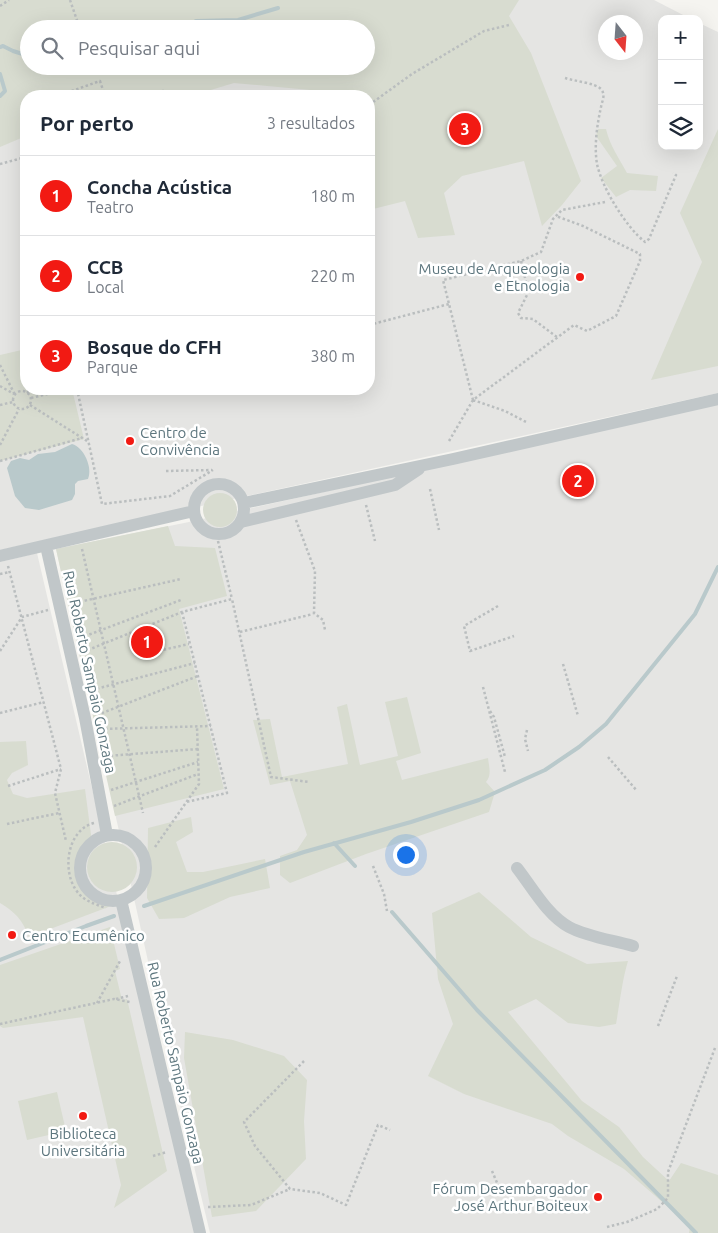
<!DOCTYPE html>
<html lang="pt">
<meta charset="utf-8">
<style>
:root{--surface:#fff;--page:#f2f2f3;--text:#1f2937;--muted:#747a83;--line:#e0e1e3;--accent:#f21a13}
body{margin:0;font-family:Ubuntu,sans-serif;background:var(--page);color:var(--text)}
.controls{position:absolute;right:15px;top:15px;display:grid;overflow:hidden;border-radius:10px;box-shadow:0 5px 20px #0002}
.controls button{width:45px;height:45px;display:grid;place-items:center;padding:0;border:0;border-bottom:1px solid var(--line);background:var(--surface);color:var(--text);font:25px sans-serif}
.compass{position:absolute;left:598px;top:15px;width:45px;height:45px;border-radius:50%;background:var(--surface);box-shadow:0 5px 20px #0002;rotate:163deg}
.you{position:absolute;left:405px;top:854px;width:18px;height:18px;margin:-12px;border:4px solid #fff;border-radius:50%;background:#1a73e8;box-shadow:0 0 0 8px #1a73e833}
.badge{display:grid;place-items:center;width:32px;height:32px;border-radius:50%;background:var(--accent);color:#fff;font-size:16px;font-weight:700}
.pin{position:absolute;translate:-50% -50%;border:2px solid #fff;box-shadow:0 1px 5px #0006}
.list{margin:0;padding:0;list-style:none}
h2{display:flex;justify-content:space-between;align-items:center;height:65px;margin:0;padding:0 20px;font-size:21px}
h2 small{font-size:16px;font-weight:400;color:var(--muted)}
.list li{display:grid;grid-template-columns:32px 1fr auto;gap:15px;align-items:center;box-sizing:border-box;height:80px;padding:0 20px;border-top:1px solid var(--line)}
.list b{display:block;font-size:19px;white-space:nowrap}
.list p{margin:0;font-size:16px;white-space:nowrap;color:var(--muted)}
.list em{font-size:16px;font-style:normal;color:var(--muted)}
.icon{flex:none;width:28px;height:28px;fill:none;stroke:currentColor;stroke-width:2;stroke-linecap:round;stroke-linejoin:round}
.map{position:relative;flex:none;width:718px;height:1233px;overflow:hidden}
.search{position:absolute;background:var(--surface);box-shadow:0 5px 20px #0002;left:20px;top:20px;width:355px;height:55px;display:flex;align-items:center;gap:12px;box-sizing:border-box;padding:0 18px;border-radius:28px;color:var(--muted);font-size:19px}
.panel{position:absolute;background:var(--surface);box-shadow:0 5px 20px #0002;left:20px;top:90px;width:355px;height:305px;border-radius:20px}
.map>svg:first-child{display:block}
.built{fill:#e5e5e3;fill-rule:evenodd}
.green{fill:#d8dcd0;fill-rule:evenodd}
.water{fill:#b9c9cb}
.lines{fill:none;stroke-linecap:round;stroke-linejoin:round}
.stream{stroke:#b9c9cb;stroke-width:4}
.path{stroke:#babebf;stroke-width:2.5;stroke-dasharray:2.5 2.5;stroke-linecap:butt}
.minor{stroke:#c1c7c9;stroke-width:12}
.poi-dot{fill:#f21a13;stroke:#fff;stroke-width:2}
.labels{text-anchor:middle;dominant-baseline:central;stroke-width:5;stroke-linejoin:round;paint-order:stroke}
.poi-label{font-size:15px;fill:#5d767e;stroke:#fff;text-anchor:end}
.street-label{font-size:15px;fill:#5d767e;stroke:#fff}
</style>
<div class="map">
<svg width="718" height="1233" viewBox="0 0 718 1233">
<rect width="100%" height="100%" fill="#f5f4f0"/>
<path class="built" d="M0 0H654L691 19H662V146H699V23L718 32V393L0 550ZM606 22H636V52H606ZM29 29H366V66H29ZM26 96H369V389H26Z
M718 404V1233H210L192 1158 56 549 189 522Z
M37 553 196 1233H0V562Z"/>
<path class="green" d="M0 0H519L509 16 531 53 581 181 562 205 542 226 524 161 462 176 444 193 455 235 418 238 405 201 369 210V96H310V90L234 83 191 96H26V136L0 147ZM29 29H366V66H29Z
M598 129H606C610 146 619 158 627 173L658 176 656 191 630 190 616 197 601 178 617 166 596 136Z
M718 129V366L651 380 702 262 680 213Z
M26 349V389H72L84 439 0 461V355Z
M203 510a17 17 0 1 1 34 0a17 17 0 1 1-34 0Z
M168 526 175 546 215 548 227 596 179 609 224 789 115 816 56 549Z
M407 697 421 753 396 761 402 780 488 758C489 767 492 775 486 782L495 792 489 812 366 854 290 883 280 875V856L297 850 307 835 290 781 270 785 253 720 270 719 282 777 348 764 337 707 347 704 360 765 398 756 385 702Z
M26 741 28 765 12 773 7 780 13 794 27 798 85 789 92 842C72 867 78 892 109 901L111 906 29 937C22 919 16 913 0 903V742Z
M191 817 193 832 176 842 187 872H203L265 859 270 888 230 897 184 918 159 919 147 898 148 828Z
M87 867a25 25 0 1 1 50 0a25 25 0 1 1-50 0Z
M479 892 531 937 587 964 628 961C622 981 620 1002 616 1024L599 1027 568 1023 536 999 508 1012 582 1101 619 1127 643 1157 669 1181 681 1163 718 1175V1233H689L690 1226 624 1169 568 1136 552 1124 464 1094 428 1076 453 1024 438 979 432 913Z
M110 927 120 969 115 971 122 1000 127 999 167 1171 114 1208 121 1185 83 1017 3 1028 0 1026V965Z
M185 1032 233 1040 284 1056 307 1080 304 1121 306 1159 256 1211 212 1217 184 1058Z
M57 1092 66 1131 27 1140 18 1101Z"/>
<path class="water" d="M72 444C84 447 93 468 88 479L78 481 75 484V494L72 500 39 510 25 508 15 496 7 468 11 461 20 458 29 460 38 454 55 452Z"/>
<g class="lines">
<path class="stream" d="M181 29 196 21 238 20 278 8
M0 47 3 46 13 51 29 56
M0 74 5 91 0 96
M334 843 355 866
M144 906 304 852 411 822 479 800 545 770 579 747 606 724 695 614 718 567
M392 912 477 1010 696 1233
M0 960 86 926 114 916"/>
<path class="path" d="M70 0 80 29
M0 6 9 0
M565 78C574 81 595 83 601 89 606 95 602 101 601 107 597 125 594 146 597 164 602 188 626 227 645 242L649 239 676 175 673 173
M63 96 66 93 100 81 105 96
M142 96 163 91 179 96
M369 105 412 74 484 31 509 25
M0 164 26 157
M521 261 527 286V295L518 313 521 318 533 319 557 337
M369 311 372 324
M369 325 449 304
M0 365 15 395
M0 386 14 394
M77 389 102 504 170 496 213 470
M13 400a9 9 0 1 1 18 0a9 9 0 1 1-18 0Z
M27 393 31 389
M31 398 68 389
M473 400 443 280 521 261 541 252 553 219 562 210 605 202
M473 400 505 411 528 423
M0 405 13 402
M30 405 87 441
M449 441 473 400 574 325 587 331 616 316 640 261V254L583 226 556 216
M0 445 19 409
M0 461 82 438
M166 471 212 470
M430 489 439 530
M366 505 375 541
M296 520 315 571 314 613 323 620 325 630
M218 541 232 599
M82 549 143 813
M8 566 61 769 55 793 66 841
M0 574 10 572
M70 604 181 579
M498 606 464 626 470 651 514 636
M182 612 227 793 186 802
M240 632 313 614
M80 638 181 600
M0 651 22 617 48 610
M83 652 182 612 232 599 271 777 309 782
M149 653 189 644
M563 664 578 716
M483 687 505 772
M92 690 195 663
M490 711 494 717 505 757
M0 713 44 702
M97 715 198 676
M100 729 211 726
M527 730 525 739 528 751
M104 745 107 756 198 749
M608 757 637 791
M8 786 61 769
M111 790 198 762
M114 806 198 774
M94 823C67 830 62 870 76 890 83 901 95 904 106 908
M7 824 59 813
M155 847 199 784 197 727
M373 866 384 894 387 911
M116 999 128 996
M97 1003 120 961
M0 1024 114 999 130 1002
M658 1026 677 976
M304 1061 244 1122 255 1146 290 1189 320 1193 346 1205 378 1125 390 1130
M153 1156 167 1152
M492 1171 498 1185
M208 1207 251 1205 290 1189
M607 1227 627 1222 657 1209 668 1198V1172L715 1048"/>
<path class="minor" d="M194 509a25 25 0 1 1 50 0a25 25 0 1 1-50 0Z
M244 503 453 459 718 399
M241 522 395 485 419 469
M46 546 85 718 107 835
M0 556 194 511
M80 868a33 33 0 1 1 66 0a33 33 0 1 1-66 0Z
M517 868C532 887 547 915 569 927 588 937 612 940 633 946
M121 900 200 1233"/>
</g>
<g class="poi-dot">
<circle cx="580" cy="277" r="5"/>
<circle cx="130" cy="441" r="5"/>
<circle cx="12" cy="935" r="5"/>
<circle cx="83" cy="1116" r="5"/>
<circle cx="598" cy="1197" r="5"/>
</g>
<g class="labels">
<g class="poi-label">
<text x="570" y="268">Museu de Arqueologia<tspan x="570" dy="17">e Etnologia</tspan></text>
<text x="140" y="432" text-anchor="start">Centro de<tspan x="140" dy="17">Convivência</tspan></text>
<text x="22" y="935" text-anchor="start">Centro Ecumênico</text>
<text x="83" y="1133" text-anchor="middle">Biblioteca<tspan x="83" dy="17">Universitária</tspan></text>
<text x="588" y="1188">Fórum Desembargador<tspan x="588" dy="17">José Arthur Boiteux</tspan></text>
</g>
<g class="street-label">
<text transform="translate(90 672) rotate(78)">Rua Roberto Sampaio Gonzaga</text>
<text transform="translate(176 1063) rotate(77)">Rua Roberto Sampaio Gonzaga</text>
</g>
</g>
</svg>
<div class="controls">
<button>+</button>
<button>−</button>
<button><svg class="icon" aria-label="layers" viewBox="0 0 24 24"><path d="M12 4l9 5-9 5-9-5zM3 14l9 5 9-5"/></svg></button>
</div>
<svg class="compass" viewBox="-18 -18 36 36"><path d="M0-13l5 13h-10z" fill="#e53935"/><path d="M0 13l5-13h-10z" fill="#747a83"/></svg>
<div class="you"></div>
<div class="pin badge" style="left:147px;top:642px">1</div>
<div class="pin badge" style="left:578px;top:481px">2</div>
<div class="pin badge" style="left:465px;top:129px">3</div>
<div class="search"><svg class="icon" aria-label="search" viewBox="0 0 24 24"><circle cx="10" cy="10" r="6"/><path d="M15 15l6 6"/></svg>Pesquisar aqui</div>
<section class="panel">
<h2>Por perto<small>3 resultados</small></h2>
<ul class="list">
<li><span class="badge">1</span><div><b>Concha Acústica</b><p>Teatro</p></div><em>180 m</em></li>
<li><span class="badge">2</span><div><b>CCB</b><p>Local</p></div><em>220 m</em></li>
<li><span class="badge">3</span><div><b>Bosque do CFH</b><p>Parque</p></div><em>380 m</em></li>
</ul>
</section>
</div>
